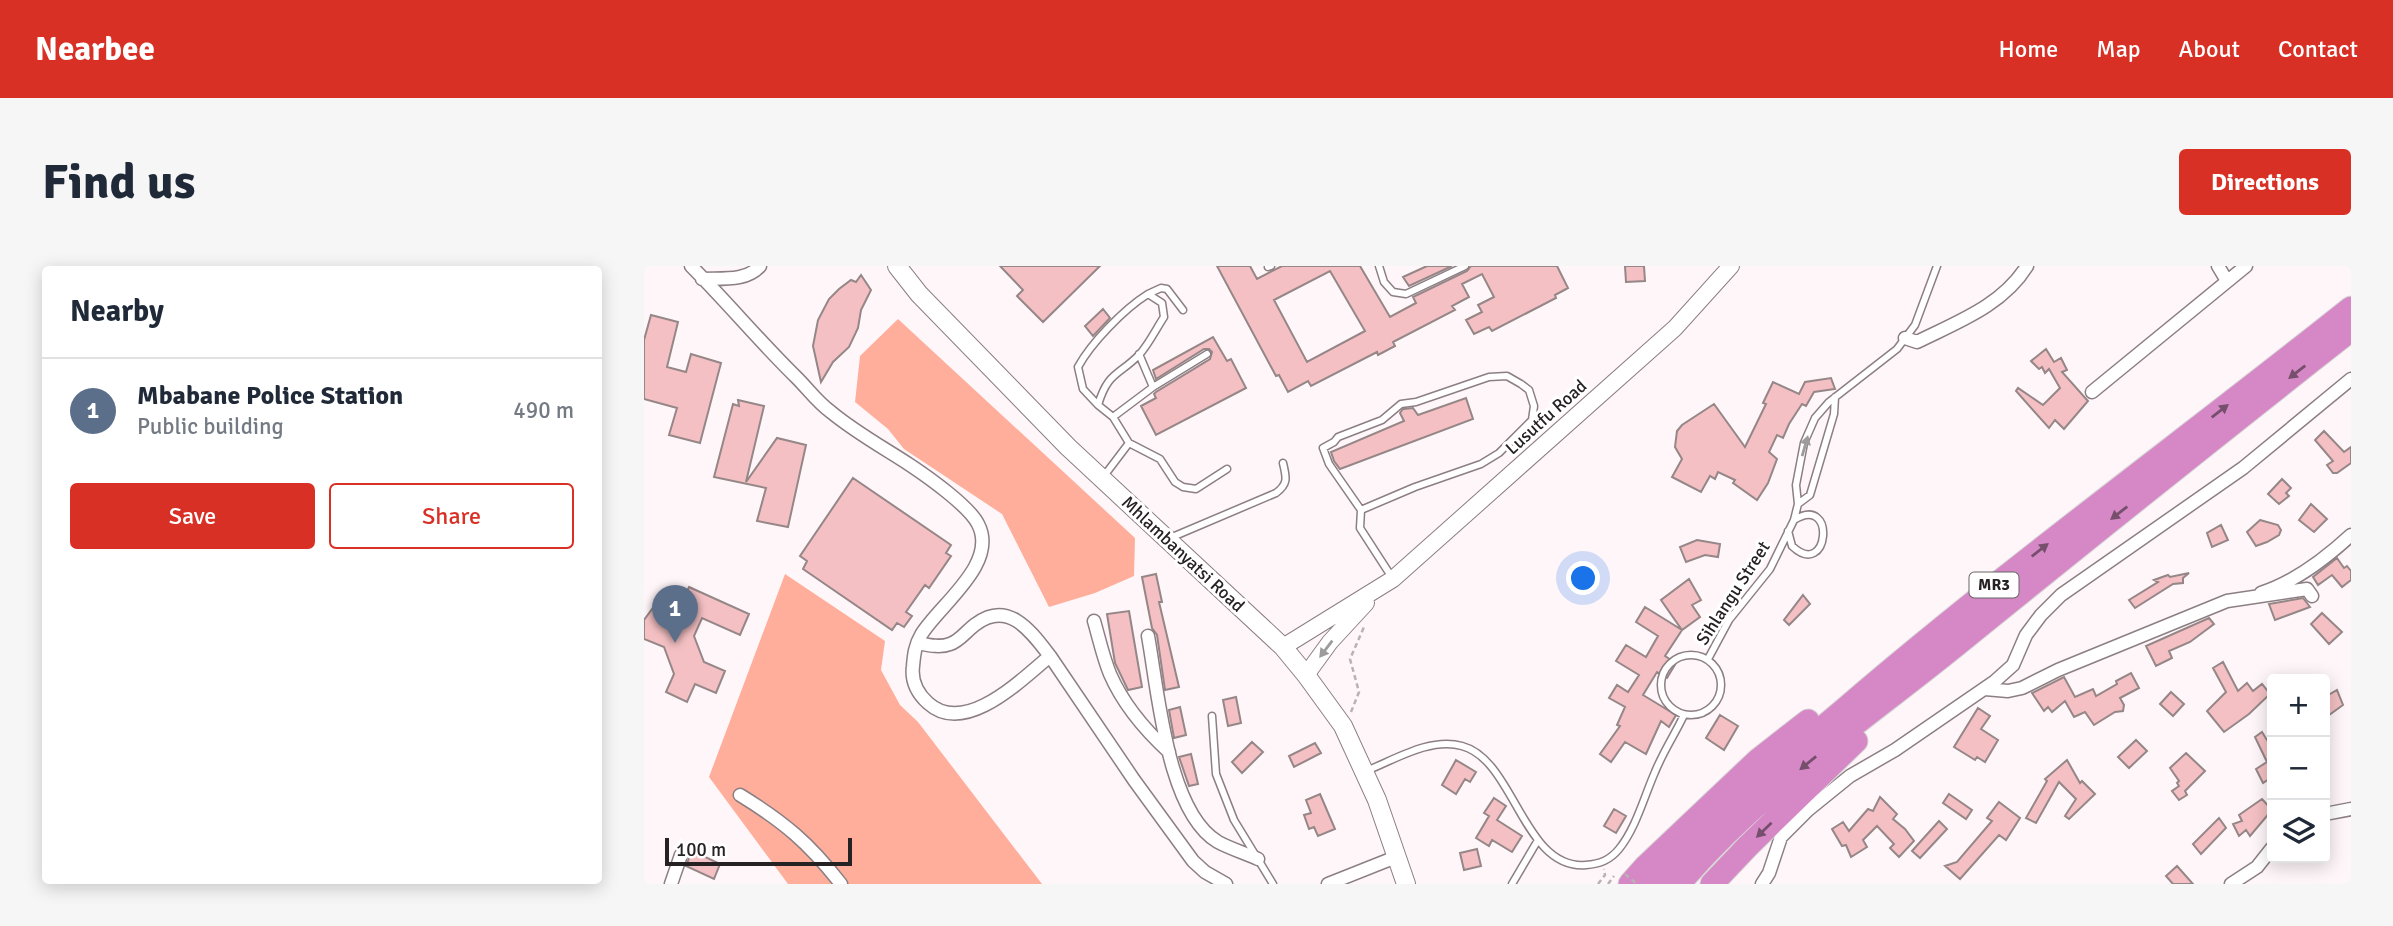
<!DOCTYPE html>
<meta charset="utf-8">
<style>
:root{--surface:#fff;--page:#f6f6f7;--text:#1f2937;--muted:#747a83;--line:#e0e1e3;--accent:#d93025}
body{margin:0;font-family:Signika,sans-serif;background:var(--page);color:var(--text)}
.controls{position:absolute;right:21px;bottom:21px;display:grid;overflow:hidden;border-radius:7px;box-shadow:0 4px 18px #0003}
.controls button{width:63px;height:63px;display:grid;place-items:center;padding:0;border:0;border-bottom:2px solid var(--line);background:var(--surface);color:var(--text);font:35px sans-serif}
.scale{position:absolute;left:21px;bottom:18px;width:187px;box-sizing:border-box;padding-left:7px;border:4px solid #262123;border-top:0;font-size:19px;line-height:24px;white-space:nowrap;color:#262123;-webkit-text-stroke:5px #fff;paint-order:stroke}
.you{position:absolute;left:940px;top:313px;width:24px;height:24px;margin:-18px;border:5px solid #fff;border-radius:50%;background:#1a73e8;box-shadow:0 0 0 10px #1a73e833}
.badge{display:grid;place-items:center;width:46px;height:46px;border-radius:50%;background:var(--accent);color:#fff;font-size:23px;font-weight:700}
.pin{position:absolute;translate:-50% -58px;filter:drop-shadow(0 2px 4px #0008)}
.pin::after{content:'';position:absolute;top:37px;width:24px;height:21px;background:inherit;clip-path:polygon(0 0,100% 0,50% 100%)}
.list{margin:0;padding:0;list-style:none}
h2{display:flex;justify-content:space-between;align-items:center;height:91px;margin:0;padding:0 28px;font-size:30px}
h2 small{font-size:23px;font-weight:400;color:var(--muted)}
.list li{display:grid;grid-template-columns:46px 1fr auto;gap:21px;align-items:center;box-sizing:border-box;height:105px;padding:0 28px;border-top:2px solid var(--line)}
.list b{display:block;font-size:26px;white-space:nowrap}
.list p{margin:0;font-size:23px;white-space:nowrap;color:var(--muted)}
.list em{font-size:23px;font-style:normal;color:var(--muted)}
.actions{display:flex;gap:14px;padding:21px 28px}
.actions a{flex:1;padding:16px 0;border:2px solid var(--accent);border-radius:7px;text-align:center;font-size:24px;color:var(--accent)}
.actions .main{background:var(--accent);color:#fff}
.icon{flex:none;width:38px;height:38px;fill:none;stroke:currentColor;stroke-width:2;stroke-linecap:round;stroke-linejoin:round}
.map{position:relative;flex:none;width:1707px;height:618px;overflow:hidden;border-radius:7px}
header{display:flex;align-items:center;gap:42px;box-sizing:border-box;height:98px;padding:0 35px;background:var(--accent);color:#fff}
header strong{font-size:33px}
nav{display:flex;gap:38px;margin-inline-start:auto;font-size:24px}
.intro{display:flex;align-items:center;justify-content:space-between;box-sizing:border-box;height:168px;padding:0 42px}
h1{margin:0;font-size:49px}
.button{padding:18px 32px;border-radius:7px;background:var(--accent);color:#fff;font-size:24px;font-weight:700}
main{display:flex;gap:42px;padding:0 42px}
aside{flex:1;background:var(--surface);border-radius:7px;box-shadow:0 4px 18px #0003}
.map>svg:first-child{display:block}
.forest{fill:#feae9a}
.building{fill:#f4c0c3;stroke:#958687;stroke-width:2;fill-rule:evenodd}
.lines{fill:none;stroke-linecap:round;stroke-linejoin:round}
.service-casing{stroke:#8c7f84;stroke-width:9}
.minor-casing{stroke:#8c7f84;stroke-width:15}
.tertiary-casing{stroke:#8c7f84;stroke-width:18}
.secondary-casing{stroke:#8c7f84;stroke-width:20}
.motorway-casing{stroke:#d8d7d7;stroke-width:25}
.path{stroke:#b9b1b4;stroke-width:2.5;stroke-dasharray:5 3.5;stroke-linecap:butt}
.service{stroke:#fff;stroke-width:6}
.minor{stroke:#fff;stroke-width:12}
.tertiary{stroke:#fff;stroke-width:16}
.secondary{stroke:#fff;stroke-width:18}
.motorway{stroke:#d688c6;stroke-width:23}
.path-bridge{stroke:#b9b1b4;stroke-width:2.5;stroke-dasharray:5 3.5;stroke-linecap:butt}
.oneway{fill:#754f6c}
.oneway2{fill:#9d9b9c}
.labels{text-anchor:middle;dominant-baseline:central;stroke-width:6;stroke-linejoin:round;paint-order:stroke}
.shield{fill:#fff;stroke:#676465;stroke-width:2}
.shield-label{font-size:16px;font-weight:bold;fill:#262123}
.street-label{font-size:18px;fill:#262123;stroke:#fff}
</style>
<header>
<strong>Nearbee</strong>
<nav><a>Home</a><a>Map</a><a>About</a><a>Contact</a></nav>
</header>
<div class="intro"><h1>Find us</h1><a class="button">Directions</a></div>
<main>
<aside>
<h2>Nearby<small></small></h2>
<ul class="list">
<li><span class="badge" style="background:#5c6f8a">1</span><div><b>Mbabane Police Station</b><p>Public building</p></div><em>490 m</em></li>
</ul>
<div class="actions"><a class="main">Save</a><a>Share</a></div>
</aside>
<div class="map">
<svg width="1707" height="618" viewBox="0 0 1707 618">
<rect width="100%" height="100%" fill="#fff6f9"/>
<path class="forest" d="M254 53 491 272 490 310 451 327 405 341 358 248 260 183 244 163 211 136 216 90Z
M141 308 241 375 237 404 256 439 274 456 398 618H144L65 511Z"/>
<path class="building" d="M356 0H456L399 56 373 30 379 24Z
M573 0H606L613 13 638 0H716L746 51 772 37 769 31 823 5 827 0H913L924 22 911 29 912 32 848 65 845 61 830 68 822 54 838 46 834 39 850 31 838 8 818 18 825 31 808 40 811 44 749 76 751 80 734 89 733 86 667 120 664 115 644 126 635 109 632 110ZM686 5 721 65 663 96 630 34Z
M783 0H808L765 20 759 11Z
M981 0H1000L1001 15 982 16Z
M217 9 227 24 217 44 214 62 205 81 189 96 177 116 169 80 174 54 185 33 195 23 207 14 212 16Z
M459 43 466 52 449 70 441 60Z
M7 49 34 56 23 101 42 106 47 88 77 97 56 177 25 169 33 142 0 133V74Z
M569 71 583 95 587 93 602 122 512 169 497 140 512 132 510 128 512 126 566 93 568 86 565 83H560L512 113 509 104Z
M1402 83 1410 96 1417 92 1423 104 1418 106 1444 135 1420 163 1411 154 1405 162 1372 125 1374 122 1399 139 1416 122 1405 103 1401 107 1398 101 1395 103 1387 95Z
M1187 112 1191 123 1170 126 1162 140 1158 138 1145 158 1139 172 1133 169 1125 186 1133 193 1124 217 1113 234 1089 217 1091 214 1074 206 1071 213 1066 210 1057 226 1028 211 1038 193 1031 181 1033 165 1038 159 1070 138 1101 181 1122 138 1119 137 1129 116 1155 128 1161 116Z
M822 132 829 153 696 203 690 195 687 186 760 155 756 147 759 143 769 142 774 149Z
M94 134 120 140 102 216 133 172 162 179 144 261 113 255 122 222 70 211 89 138 95 140Z
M1680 165 1700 186 1707 181V197L1693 207H1689L1683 199 1689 195 1671 174Z
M209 212 307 279 302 287 307 290 285 322 281 319 262 346 268 350 260 361 253 357 248 364 159 303 163 295 156 290Z
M1638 213 1647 222 1642 227 1645 230 1635 238 1624 228Z
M1667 238 1683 253 1670 266 1655 254Z
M1616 254 1634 259 1637 264 1635 269 1623 276 1612 280 1603 266Z
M1577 259 1584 274 1568 281 1563 267Z
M1053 274 1076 278 1074 291 1061 289 1042 296 1036 281Z
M1693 292 1700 302 1703 300 1707 305V314L1698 321 1688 309 1674 319 1669 311Z
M1545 307 1539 312V317L1529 318 1491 342 1485 334 1514 316 1510 314 1524 309 1526 311Z
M512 308 518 336H515L535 421 521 424 513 369 508 362 498 311Z
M1045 313 1057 334 1048 339 1056 351 1038 364 1017 334Z
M45 321 105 348 96 369 58 352 50 370 60 396 81 405 72 427 51 418 43 436 22 426 30 408 20 381 0 373V354L11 339 18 336H38Z
M1159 329 1166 338 1145 359 1140 354Z
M1659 332 1666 341 1631 354 1625 338Z
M1001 341 1038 364 1021 390 1032 397 1023 412 1013 406 999 429 1032 449 1025 461 1017 455 1002 488 981 476 967 496 956 488 976 460 973 459 981 441 965 432 973 419 984 426 995 409 972 395 982 379 1002 391 1014 370 992 356Z
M485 345 498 421 484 424 471 397 463 348Z
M1678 347 1698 366 1685 378 1667 358Z
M1565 352 1570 358 1546 376 1525 385 1528 392 1512 400 1502 380Z
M1579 396 1594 425 1603 417 1609 425 1618 418 1626 428 1605 448 1580 466 1563 445 1582 426 1569 402Z
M1487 407 1495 422 1476 432 1480 439 1479 445 1471 446 1450 459 1441 446 1430 451 1421 435 1408 446 1404 441 1400 445 1388 427 1420 411 1431 431 1449 423 1452 430 1473 418 1472 415Z
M1693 424 1699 439 1681 452V431Z
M1527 426 1540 438 1529 450 1516 438Z
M592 431 597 457 584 460 579 434Z
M536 441 542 469 530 472 525 444Z
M1334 442 1346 450 1337 463 1354 474 1341 496 1333 491 1331 494 1310 481Z
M1076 449 1094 460 1080 484 1062 472Z
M1618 466 1628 482V511L1619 517 1612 503 1623 496 1611 471Z
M1492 474 1503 485 1485 502 1474 491Z
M608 476 619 486 598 507 588 496Z
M671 477 677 487 650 501 645 490Z
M1542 487 1561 505 1541 525 1543 529 1535 534 1528 525 1535 520 1533 517 1535 515 1526 502Z
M547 488 554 518 545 520 535 491Z
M812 494 832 506 826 516 821 513 812 528 798 519Z
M1423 494 1436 517 1438 515 1451 528 1425 553 1421 550 1432 533 1415 516 1392 557 1382 552 1403 515 1401 513Z
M676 528 691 563 674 570 670 561 665 563 660 549 667 547 662 534Z
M1305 528 1328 544 1322 553 1299 537Z
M1236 531 1253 548 1249 553 1261 563 1270 575 1255 591 1246 582 1250 578 1233 560 1219 574 1223 581 1207 591 1202 579 1198 580 1188 563 1199 556 1205 565 1224 543 1229 545Z
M850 532 862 540 853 554 878 570 868 586 848 574 845 580 832 572 845 550 840 547Z
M1618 533 1628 544 1606 570 1602 564 1595 570 1589 558 1598 555 1595 549Z
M1355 536 1376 552 1362 574 1355 569 1316 613 1301 600 1313 596 1348 555 1343 552Z
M970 543 982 550 972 567 960 560Z
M1575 552 1582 562 1557 588 1549 578Z
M1295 555 1303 563 1276 592 1268 585Z
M49 582 58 586 57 589 76 598 70 613 42 600Z
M833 583 837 600 820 604 816 587Z
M1533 600 1549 618H1529L1522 610Z"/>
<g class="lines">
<defs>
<path id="service" d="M735 0 740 16 749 26 762 28 821 0
M624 1 627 0
M504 28 517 22 523 23 539 44
M495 88 509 121
M454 139 439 123 434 101C447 77 480 43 504 28L518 37 520 51C512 63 505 78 495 89 474 110 464 106 454 139L469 151 485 177 516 193 531 216 539 221 552 223 583 203
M469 151 509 121 563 88
M460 210 485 177
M1154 238 1166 229 1190 148 1191 131
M717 244 771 221 837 198 855 187 888 154 890 140 885 124 877 118 863 110 845 111 772 136 757 138 738 154 694 171 690 176 679 182 685 198 717 244 716 262 749 313
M1144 265 1148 280C1185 315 1193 227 1150 254
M526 272 632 227C645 217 642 211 639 197
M1017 419a30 30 0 1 1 60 0a30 30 0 1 1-60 0Z
M1064 393 1085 354 1126 303 1150 254 1154 238 1152 219 1160 177 1171 152 1185 136 1253 83 1271 59 1293 0
M568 450 572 508 590 554 629 618
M722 505C750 494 786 471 818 480 871 494 879 604 942 599 956 598 966 594 975 583 992 562 1000 531 1011 506 1019 486 1031 468 1040 449
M868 618 894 574"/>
<path id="minor" d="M47 0C83 36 116 76 153 112 164 123 174 137 187 146 211 166 240 182 266 199 284 211 325 240 334 258 355 298 295 339 277 369 271 379 270 389 269 400 267 415 273 427 284 437 321 471 378 413 406 390L490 514 549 595 561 606 582 618
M1574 0 1583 15
M58 13C77 12 102 16 116 0
M1261 72 1273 76C1313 56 1358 40 1383 0
M1448 126 1602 0
M1617 327C1651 316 1681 293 1707 269
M450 355C455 372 459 391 466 408 479 438 501 464 525 486
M504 370C514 424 523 546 574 576 587 583 601 587 614 593
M274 377C284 379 296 382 306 378 316 375 323 364 332 358 365 333 388 367 406 390
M1341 423 1364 425 1378 422 1414 404 1583 335 1663 323 1668 330
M96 529C140 556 165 577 197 618
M1681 548 1707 543
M27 618 37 589
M684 618 752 591
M1118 618 1125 607 1137 571 1164 544 1206 510 1251 484 1350 416 1369 399 1382 369 1397 349 1417 329 1599 202 1707 113
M1587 618 1613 601 1628 582"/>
<path id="tertiary" d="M639 381 749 313 1031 62 1087 0
M662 409 686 376 722 337"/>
<path id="secondary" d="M253 0 275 28 424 181 639 381 662 409 699 460 733 534 762 618"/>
<path id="motorway" d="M986 618 1002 600 1114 494 1164 455
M1013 618C1067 550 1136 498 1202 442 1365 302 1539 176 1707 42
M1035 618C1114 525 1217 456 1311 380 1442 274 1574 168 1707 64
M1068 618 1104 580 1212 475"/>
</defs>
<use href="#service" class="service-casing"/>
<use href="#minor" class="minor-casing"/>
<use href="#tertiary" class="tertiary-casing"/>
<use href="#secondary" class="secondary-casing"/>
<use href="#motorway" class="motorway-casing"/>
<path class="path" d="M707 446 715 426 706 393 720 361
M954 618 961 609 960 603
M964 618 970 610"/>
<use href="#service" class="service"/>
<use href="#minor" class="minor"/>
<use href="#tertiary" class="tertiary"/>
<use href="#secondary" class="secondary"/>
<use href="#motorway" class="motorway"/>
<path class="path-bridge" d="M981 608 993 618"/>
</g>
<defs><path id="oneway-solid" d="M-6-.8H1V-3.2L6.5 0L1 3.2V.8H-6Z" transform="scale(1.75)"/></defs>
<g class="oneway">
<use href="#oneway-solid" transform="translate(1653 106) rotate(142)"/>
<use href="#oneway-solid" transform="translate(1576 145) rotate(-38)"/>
<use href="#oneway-solid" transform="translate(1475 247) rotate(142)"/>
<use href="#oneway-solid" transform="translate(1396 284) rotate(-38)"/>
<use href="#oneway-solid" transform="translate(1164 497) rotate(141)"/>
<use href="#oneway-solid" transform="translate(1120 564) rotate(136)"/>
</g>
<g class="oneway2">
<use href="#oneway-solid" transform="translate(1161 180) rotate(-74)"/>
<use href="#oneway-solid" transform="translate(682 383) rotate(127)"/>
</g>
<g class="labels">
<rect class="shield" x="1325.5" y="306.5" width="49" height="25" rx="5"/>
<g class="shield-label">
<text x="1350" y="319">MR3</text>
</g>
<g class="street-label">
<text transform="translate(902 151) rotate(-42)">Lusutfu Road</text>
<text transform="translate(539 288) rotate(43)">Mhlambanyatsi Road</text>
<text transform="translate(1089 327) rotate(-57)">Sihlangu Street</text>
</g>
</g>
</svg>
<div class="controls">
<button>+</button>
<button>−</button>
<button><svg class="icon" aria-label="layers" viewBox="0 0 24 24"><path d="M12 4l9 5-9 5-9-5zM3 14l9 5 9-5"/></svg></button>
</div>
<div class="scale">100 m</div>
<div class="you"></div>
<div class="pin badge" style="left:31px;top:377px;background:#5c6f8a">1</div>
</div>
</main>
